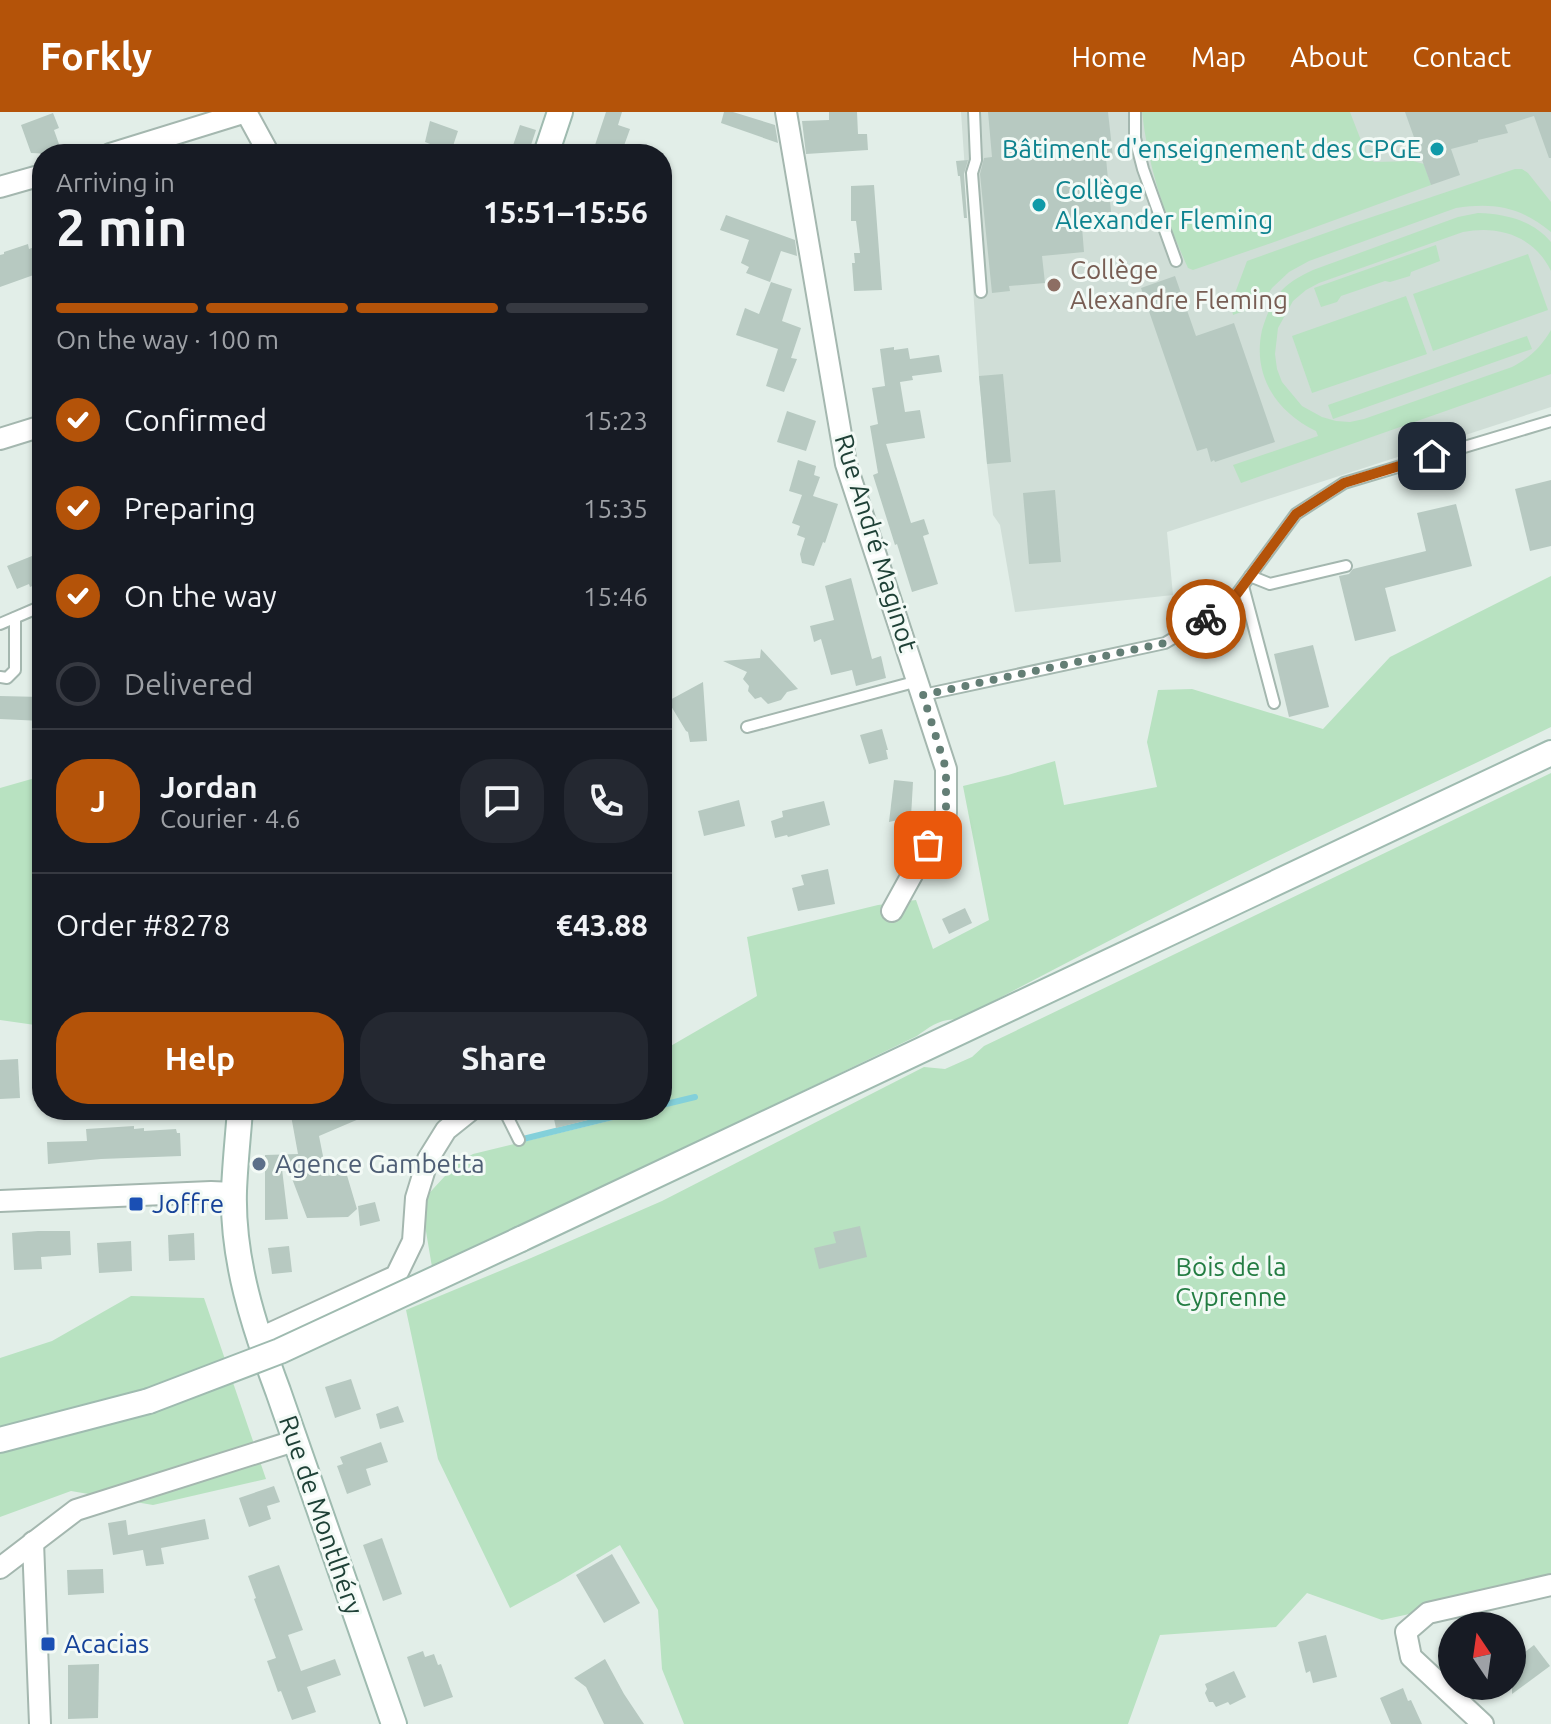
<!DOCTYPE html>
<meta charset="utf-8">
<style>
:root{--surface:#171b24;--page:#242831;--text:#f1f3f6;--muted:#9ea1a6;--line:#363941;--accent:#b45309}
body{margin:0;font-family:Ubuntu,sans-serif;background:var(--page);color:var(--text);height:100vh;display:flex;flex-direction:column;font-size:30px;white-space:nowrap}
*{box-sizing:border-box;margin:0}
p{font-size:26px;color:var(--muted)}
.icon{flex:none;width:44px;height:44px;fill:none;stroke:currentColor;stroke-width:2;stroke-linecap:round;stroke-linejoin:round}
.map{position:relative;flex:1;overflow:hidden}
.panel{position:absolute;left:32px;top:32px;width:640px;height:976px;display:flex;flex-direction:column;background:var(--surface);border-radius:32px;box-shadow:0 2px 6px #0004}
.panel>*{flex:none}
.needle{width:52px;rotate:347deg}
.fabs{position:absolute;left:1438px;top:1500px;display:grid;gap:16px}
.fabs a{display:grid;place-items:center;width:88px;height:88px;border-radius:50%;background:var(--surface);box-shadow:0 2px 6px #0004;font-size:40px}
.pin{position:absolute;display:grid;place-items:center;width:68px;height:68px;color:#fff;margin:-34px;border-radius:16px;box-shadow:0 4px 12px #0006}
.courier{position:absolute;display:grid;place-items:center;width:80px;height:80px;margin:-40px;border:6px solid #b45309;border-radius:50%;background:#fff;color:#222;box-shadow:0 2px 10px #0007}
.overview em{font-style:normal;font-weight:600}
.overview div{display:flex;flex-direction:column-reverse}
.overview{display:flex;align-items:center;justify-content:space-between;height:136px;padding:0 24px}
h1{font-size:52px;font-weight:600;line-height:60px}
.bar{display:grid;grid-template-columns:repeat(4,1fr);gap:12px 8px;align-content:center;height:96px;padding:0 24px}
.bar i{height:10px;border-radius:6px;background:var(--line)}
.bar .on{background:var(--accent)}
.bar p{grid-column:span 4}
.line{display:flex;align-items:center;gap:20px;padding:0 24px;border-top:2px solid var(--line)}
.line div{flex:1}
.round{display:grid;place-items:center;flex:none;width:84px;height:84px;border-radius:32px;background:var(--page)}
ol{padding:0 24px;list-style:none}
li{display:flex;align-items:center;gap:24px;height:88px}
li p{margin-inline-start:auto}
li .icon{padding:8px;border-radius:50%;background:var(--accent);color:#fff;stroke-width:4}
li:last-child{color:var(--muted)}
li i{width:44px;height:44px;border:4px solid var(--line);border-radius:50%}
.button{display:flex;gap:16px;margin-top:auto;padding:16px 24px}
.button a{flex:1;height:92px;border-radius:32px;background:var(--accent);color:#fff;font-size:32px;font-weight:600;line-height:92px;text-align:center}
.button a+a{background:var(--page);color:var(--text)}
header{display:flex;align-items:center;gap:48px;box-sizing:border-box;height:112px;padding:0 40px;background:var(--accent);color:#fff}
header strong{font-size:38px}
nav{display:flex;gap:44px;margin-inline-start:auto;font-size:28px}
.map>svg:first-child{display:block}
</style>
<header>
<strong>Forkly</strong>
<nav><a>Home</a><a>Map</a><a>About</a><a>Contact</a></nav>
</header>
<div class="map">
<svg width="1551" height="1612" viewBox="0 0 1551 1612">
<rect width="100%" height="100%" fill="#e2eee8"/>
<!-- built -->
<path fill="#d0ded7" d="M961,0H1551V295L1167,420L1173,483L1015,500L1000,413L993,403L987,352L979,264Z"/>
<!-- green -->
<g fill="#b8e2c1">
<path d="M1142,0H1350L1367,44L1374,50L1413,49L1424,52L1431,73L1277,129L1193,158L1188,156C1165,106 1148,54 1142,0Z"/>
<path d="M1515,57H1522L1528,61L1551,90V120C1521,95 1494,90 1456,96L1309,149L1289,160L1272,176L1261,193L1233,203L1231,192L1247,149L1351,112Z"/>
<path d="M1478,101C1506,102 1532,108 1551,130V159C1534,124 1499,113 1463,120L1319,171L1306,178L1293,189L1278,216L1275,242L1277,257L1282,270L1302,294L1322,305L1336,309L1350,310L1364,307L1512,255C1530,246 1541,235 1551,218V262L1241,371L1233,353L1318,324L1316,319C1276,300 1252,263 1262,218C1266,204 1272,189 1282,178C1291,169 1302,163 1313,158L1458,105Z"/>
<path d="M1436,133L1440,149L1411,160L1410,164L1390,170L1385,169L1341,184L1337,190L1321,195L1314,176Z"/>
<path d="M1528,142L1548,198L1433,239L1413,182Z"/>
<path d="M1406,184L1427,242L1312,281L1292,224Z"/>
<path d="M1527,224L1532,237L1333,307L1328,293Z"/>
<path d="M1551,464V615C1467,656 1383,694 1299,734C1184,789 1071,848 958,908C943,905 929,915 917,924L581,1086L432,1155L421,1090L457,1051L473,1042L654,998H662V939L757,884L747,825L878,793L916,788L933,837L989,808L963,674L1008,663L1055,649L1064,693L1157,675L1147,630L1158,578L1192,577L1323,617L1390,545Z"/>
<path d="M1551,661V1471L1382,1508L1307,1481L1276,1515L1160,1523L1128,1612H684L662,1557L658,1498L620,1433L560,1469L510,1496L438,1347L406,1198L531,1146L662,1089L924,955L945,957L972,945L984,934Z"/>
<path d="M42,664V914L0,908V676Z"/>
<path d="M131,1184L204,1186L266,1367L153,1393L71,1379L0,1405V1246L52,1229Z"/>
</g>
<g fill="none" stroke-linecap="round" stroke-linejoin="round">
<!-- stream -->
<g stroke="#83d0da" stroke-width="6">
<path d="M662,993L695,985"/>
<path d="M519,1028L641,998"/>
</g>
</g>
<!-- building -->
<g fill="#b7c9c1">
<path d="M606,0H622L618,13L630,17L621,42H592Z"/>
<path d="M724,0H733L775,13L778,31L721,11Z"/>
<path d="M829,0H857L858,22H867L868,38L806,42L802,9L829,8Z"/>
<path d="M988,0H1108L1113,45L1106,46L1111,100L1081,103L1084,140L1042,144L1045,171L1009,174L1010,179L992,181L980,62L984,46L992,45Z"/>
<path d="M1405,0H1551V46H1549L1534,4L1505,13L1508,21L1478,28V30L1451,37L1460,63L1431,73Z"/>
<path d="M53,1L59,16L54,18L59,32L51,35L54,42L31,41L21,13Z"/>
<path d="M430,9L458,19L451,40L425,30Z"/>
<path d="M520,13L536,18L528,42H510Z"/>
<path d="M968,48L964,62L967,106H964L960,64H958L956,49Z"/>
<path d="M874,73L882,178L854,179L852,151H855L854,141H860L856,109H851V74Z"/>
<path d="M726,103L795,128L797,144L781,139L770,170L746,161L749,155L741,151L749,128L720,118Z"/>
<path d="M28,132L29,137L42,132V160L0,175V143L4,142V140Z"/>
<path d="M1175,164L1196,224L1234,211L1275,330L1215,350L1214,348L1211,350L1207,336L1197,339L1141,176Z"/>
<path d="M771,170L792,177L782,209L801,216L791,246L797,247L784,280L766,274L778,237L736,223L745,196L759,202Z"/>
<path d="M894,235V238L908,236L910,247L939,243L942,260L912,264L913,268L900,270L905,300L920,298L925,326L886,332L911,411L924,407L929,422L923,424L938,472L912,480L897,432L895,433L873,363L878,361L870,314L878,312L872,276L885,274L880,237Z"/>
<path d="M1003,262L1011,350L987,352L979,264Z"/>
<path d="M787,299L816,309L806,339L777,330Z"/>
<path d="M798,348L816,354L814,363L820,365L813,384L838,392L825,431L823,430L814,454L802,451L800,442L805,426L797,423L800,414L792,411L802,383L789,379Z"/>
<path d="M1551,368V434L1530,439L1515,377Z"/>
<path d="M1055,378L1061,450L1029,452L1023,381Z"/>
<path d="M1456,392L1472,454L1385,476L1396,519L1355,529L1339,464L1349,462L1353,457L1426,439L1417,401Z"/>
<path d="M42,440V470L30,475L29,472L17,477L7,454Z"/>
<path d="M851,466L872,547L881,544L886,566L856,574L852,558L831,563L821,527L814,530L810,514L834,508L825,474Z"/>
<path d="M1313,533L1329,595L1289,605L1274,542Z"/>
<path d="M761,537L798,577L787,580L781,588L768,592L761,585L755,587L748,579L749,574L743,567L747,560L723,549L760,546Z"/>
<path d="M703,570L707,629L690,630L688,620L686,619L668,589Z"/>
<path d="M0,584L42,585V609L0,607Z"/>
<path d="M882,617L888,638H886L888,647L869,652L860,623Z"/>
<path d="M894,668L913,670L911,705L889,710Z"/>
<path d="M739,688L745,714L704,724L698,699Z"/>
<path d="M824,689L830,713L788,725L787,723L775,726L771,709L783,705L782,699Z"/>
<path d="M828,757L835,792L798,799L792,776L804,773L801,763Z"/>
<path d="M965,796L972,811L949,822L942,807Z"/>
<path d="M18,947L20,986L0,987V948Z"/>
<path d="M290,998H380L319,1024L327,1064L346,1060L357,1097L348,1105L307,1106L288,1056L282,1057L288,1107L265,1108V1043L298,1042Z"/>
<path d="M552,998H603L604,1004L556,1016Z"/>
<path d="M134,1014V1017L144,1016V1019L176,1017L177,1021H180L181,1044L101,1047L48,1052L47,1030L87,1029L86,1017Z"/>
<path d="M375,1090L380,1109L360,1114L358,1094Z"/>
<path d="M860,1114L867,1145L819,1157L814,1136L836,1131L833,1120Z"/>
<path d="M38,1119H70L71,1143L41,1145L42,1157L14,1158L12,1121Z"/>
<path d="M194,1121L195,1148L169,1149L168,1123Z"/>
<path d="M131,1129L132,1159L99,1161L97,1131Z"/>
<path d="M289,1134L292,1160L272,1162L268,1136Z"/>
<path d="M351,1267L361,1297L335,1306L325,1275Z"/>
<path d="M398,1294L404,1310L380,1317L376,1302Z"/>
<path d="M381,1330L388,1350L366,1357L371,1373L347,1382L337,1354L343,1352L340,1345Z"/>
<path d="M274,1374L280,1390L267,1394L271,1407L249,1415L239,1386Z"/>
<path d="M205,1407L209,1427L161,1436L164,1452L146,1454L143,1438L113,1443L108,1411L126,1408L128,1423Z"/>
<path d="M382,1426L402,1482L383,1489L363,1433Z"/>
<path d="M612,1442L640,1491L604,1511L576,1463Z"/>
<path d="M279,1453L303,1518L288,1523L301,1559L335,1547L341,1563L307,1575L316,1600L292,1608L281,1579L278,1580L267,1549L276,1546L254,1487L256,1486L248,1464Z"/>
<path d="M103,1457L104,1481L68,1483L67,1458Z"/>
<path d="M1326,1523L1337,1565L1313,1571L1310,1559L1306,1561L1298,1530Z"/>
<path d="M1534,1533L1550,1554L1512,1582V1550Z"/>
<path d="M423,1539L425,1545L434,1542L438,1553L441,1552L453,1585L424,1595L407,1545Z"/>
<path d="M605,1547L624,1582L644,1612H604L586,1575L574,1566Z"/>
<path d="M99,1552L98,1606L68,1607V1553Z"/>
<path d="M1234,1559L1246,1585L1230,1593L1228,1590L1216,1595L1213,1590H1209L1205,1581L1207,1577L1205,1572Z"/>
<path d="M1403,1576L1408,1589L1411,1588L1422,1612H1391L1380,1586Z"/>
</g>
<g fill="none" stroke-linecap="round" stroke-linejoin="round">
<defs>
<g id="service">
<path d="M974,0L976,48L972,61L981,180"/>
<path d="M1135,0V26L1143,57L1176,149"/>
<path d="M1250,464L1270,472L1346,454"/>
<path d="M1243,474L1274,591"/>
<path d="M0,512L42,494"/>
<path d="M0,565L7,566L15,558V506"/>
<path d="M923,583L1165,531L1228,494L1296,402L1344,371L1551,309"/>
<path d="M747,615L918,569"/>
<path d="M504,998L519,1028"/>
</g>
<g id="minor">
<path d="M246,0L269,42"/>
<path d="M786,0L846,352L946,657V701L892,799"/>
<path d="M110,42L246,0"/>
<path d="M0,75L42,63"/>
<path d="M0,327L42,314"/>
<path d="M0,1089L211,1080L234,1081"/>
<path d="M258,1227L396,1164L413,1129L416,1086L428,1047L446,1018L471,998"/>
<path d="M33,1430L40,1612"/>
<path d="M0,1456L76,1398L294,1329"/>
<path d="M1483,1612L1411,1545L1406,1520L1428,1501L1551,1473"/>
</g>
<g id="secondary">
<path d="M546,42L560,0"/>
<path d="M240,998C238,1025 235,1052 234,1079C232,1148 254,1215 278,1279L394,1612"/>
<path d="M521,1127L1551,641"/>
<path d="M0,1328L149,1289"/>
</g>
</defs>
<!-- service casing -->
<use href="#service" stroke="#a4b7af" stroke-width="14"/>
<!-- minor casing -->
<use href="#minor" stroke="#a4b7af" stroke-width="24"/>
<!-- secondary casing -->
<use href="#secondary" stroke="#9fbbb0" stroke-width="28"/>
<!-- service -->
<use href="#service" stroke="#fff" stroke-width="10"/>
<!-- minor -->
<use href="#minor" stroke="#fff" stroke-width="20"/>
<!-- secondary -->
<use href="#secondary" stroke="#fff" stroke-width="24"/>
<defs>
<path id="secondary-bridge" d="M149,1289L280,1239L521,1127"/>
</defs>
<!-- secondary-bridge casing -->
<use href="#secondary-bridge" stroke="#9fbbb0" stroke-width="28" stroke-linecap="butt"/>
<!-- secondary-bridge -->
<use href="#secondary-bridge" stroke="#fff" stroke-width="24"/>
</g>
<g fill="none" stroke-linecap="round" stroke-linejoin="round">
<!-- done -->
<path stroke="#637e75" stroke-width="8" stroke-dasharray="0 14.4" d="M928,733L946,701V657L923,583L1165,531L1206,507"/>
<!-- route -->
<path stroke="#b45309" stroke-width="10" d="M1206,507L1228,494L1296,402L1344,371L1432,344"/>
</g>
<!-- markers -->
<g fill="#0f9aa8" stroke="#f3faf6" stroke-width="3">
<circle cx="1437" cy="37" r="8"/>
<circle cx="1039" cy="93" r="8"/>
</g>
<circle fill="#8d6e63" stroke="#f3faf6" stroke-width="3" cx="1054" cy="173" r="8"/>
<circle fill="#5c6f8a" stroke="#f3faf6" stroke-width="3" cx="259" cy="1052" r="8"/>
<g fill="#1a4fb4" stroke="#f3faf6" stroke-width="3">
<rect x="128" y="1084" width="16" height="16" rx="4"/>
<rect x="40" y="1524" width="16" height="16" rx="4"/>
</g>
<g text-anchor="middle" stroke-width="6" stroke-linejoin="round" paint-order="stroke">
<!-- culture labels -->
<g font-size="26" fill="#0d838f" stroke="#f3faf6" text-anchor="end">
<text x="1421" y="46">Bâtiment d'enseignement des CPGE</text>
<text x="1055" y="87" text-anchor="start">Collège<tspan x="1055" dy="30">Alexander Fleming</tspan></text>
</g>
<!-- education labels -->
<g font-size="26" fill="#785e54" stroke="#f3faf6" text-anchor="start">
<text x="1070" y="167">Collège<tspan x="1070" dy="30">Alexandre Fleming</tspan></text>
</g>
<!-- street labels -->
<g font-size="26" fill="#1f4137" stroke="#f3faf6">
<text transform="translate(876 431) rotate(73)" y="9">Rue André Maginot</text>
<text transform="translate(321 1403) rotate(71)" y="9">Rue de Montlhéry</text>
</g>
<!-- service labels -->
<g font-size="26" fill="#4e5e75" stroke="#f3faf6" text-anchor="start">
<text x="275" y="1061">Agence Gambetta</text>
</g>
<!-- transit labels -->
<g font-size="26" fill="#164399" stroke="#f3faf6" text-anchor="start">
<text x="152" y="1101">Joffre</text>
<text x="64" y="1541">Acacias</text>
</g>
<!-- park labels -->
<g font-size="26" fill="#247d43" stroke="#f3faf6">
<text x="1231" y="1164">Bois de la<tspan x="1231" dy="30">Cyprenne</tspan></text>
</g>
</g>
</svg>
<div class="fabs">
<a><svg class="needle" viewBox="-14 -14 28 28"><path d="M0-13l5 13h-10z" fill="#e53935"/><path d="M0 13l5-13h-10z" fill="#9ea1a6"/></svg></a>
</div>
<div class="pin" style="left:928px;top:733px;background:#ea580c"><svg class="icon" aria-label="bag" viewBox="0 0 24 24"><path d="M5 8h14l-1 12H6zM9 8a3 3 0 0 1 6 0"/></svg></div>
<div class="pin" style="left:1432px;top:344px;background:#1f2937"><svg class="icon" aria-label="home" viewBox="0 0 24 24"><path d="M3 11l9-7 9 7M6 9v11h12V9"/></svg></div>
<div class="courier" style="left:1206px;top:507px"><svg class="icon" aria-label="bike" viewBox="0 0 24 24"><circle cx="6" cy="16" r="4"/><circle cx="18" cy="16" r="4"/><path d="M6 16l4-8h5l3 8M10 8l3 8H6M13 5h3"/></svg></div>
<section class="panel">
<div class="overview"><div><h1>2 min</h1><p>Arriving in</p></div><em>15:51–15:56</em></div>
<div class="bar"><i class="on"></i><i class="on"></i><i class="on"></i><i></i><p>On the way · 100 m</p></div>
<ol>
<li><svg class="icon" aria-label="check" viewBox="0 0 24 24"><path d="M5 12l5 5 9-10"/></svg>Confirmed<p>15:23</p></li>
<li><svg class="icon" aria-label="check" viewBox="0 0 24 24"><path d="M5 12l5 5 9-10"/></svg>Preparing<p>15:35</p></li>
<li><svg class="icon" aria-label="check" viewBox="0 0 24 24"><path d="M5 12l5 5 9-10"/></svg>On the way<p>15:46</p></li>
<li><i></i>Delivered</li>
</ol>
<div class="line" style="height:144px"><b class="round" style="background:var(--accent);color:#fff">J</b><div><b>Jordan</b><p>Courier · 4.6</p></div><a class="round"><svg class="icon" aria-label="chat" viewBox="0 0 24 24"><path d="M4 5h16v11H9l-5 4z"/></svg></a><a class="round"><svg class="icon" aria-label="phone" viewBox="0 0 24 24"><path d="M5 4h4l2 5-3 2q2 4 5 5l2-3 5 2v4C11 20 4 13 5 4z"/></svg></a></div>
<div class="line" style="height:104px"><div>Order #8278</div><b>€43.88</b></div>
<div class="button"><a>Help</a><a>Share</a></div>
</section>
</div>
